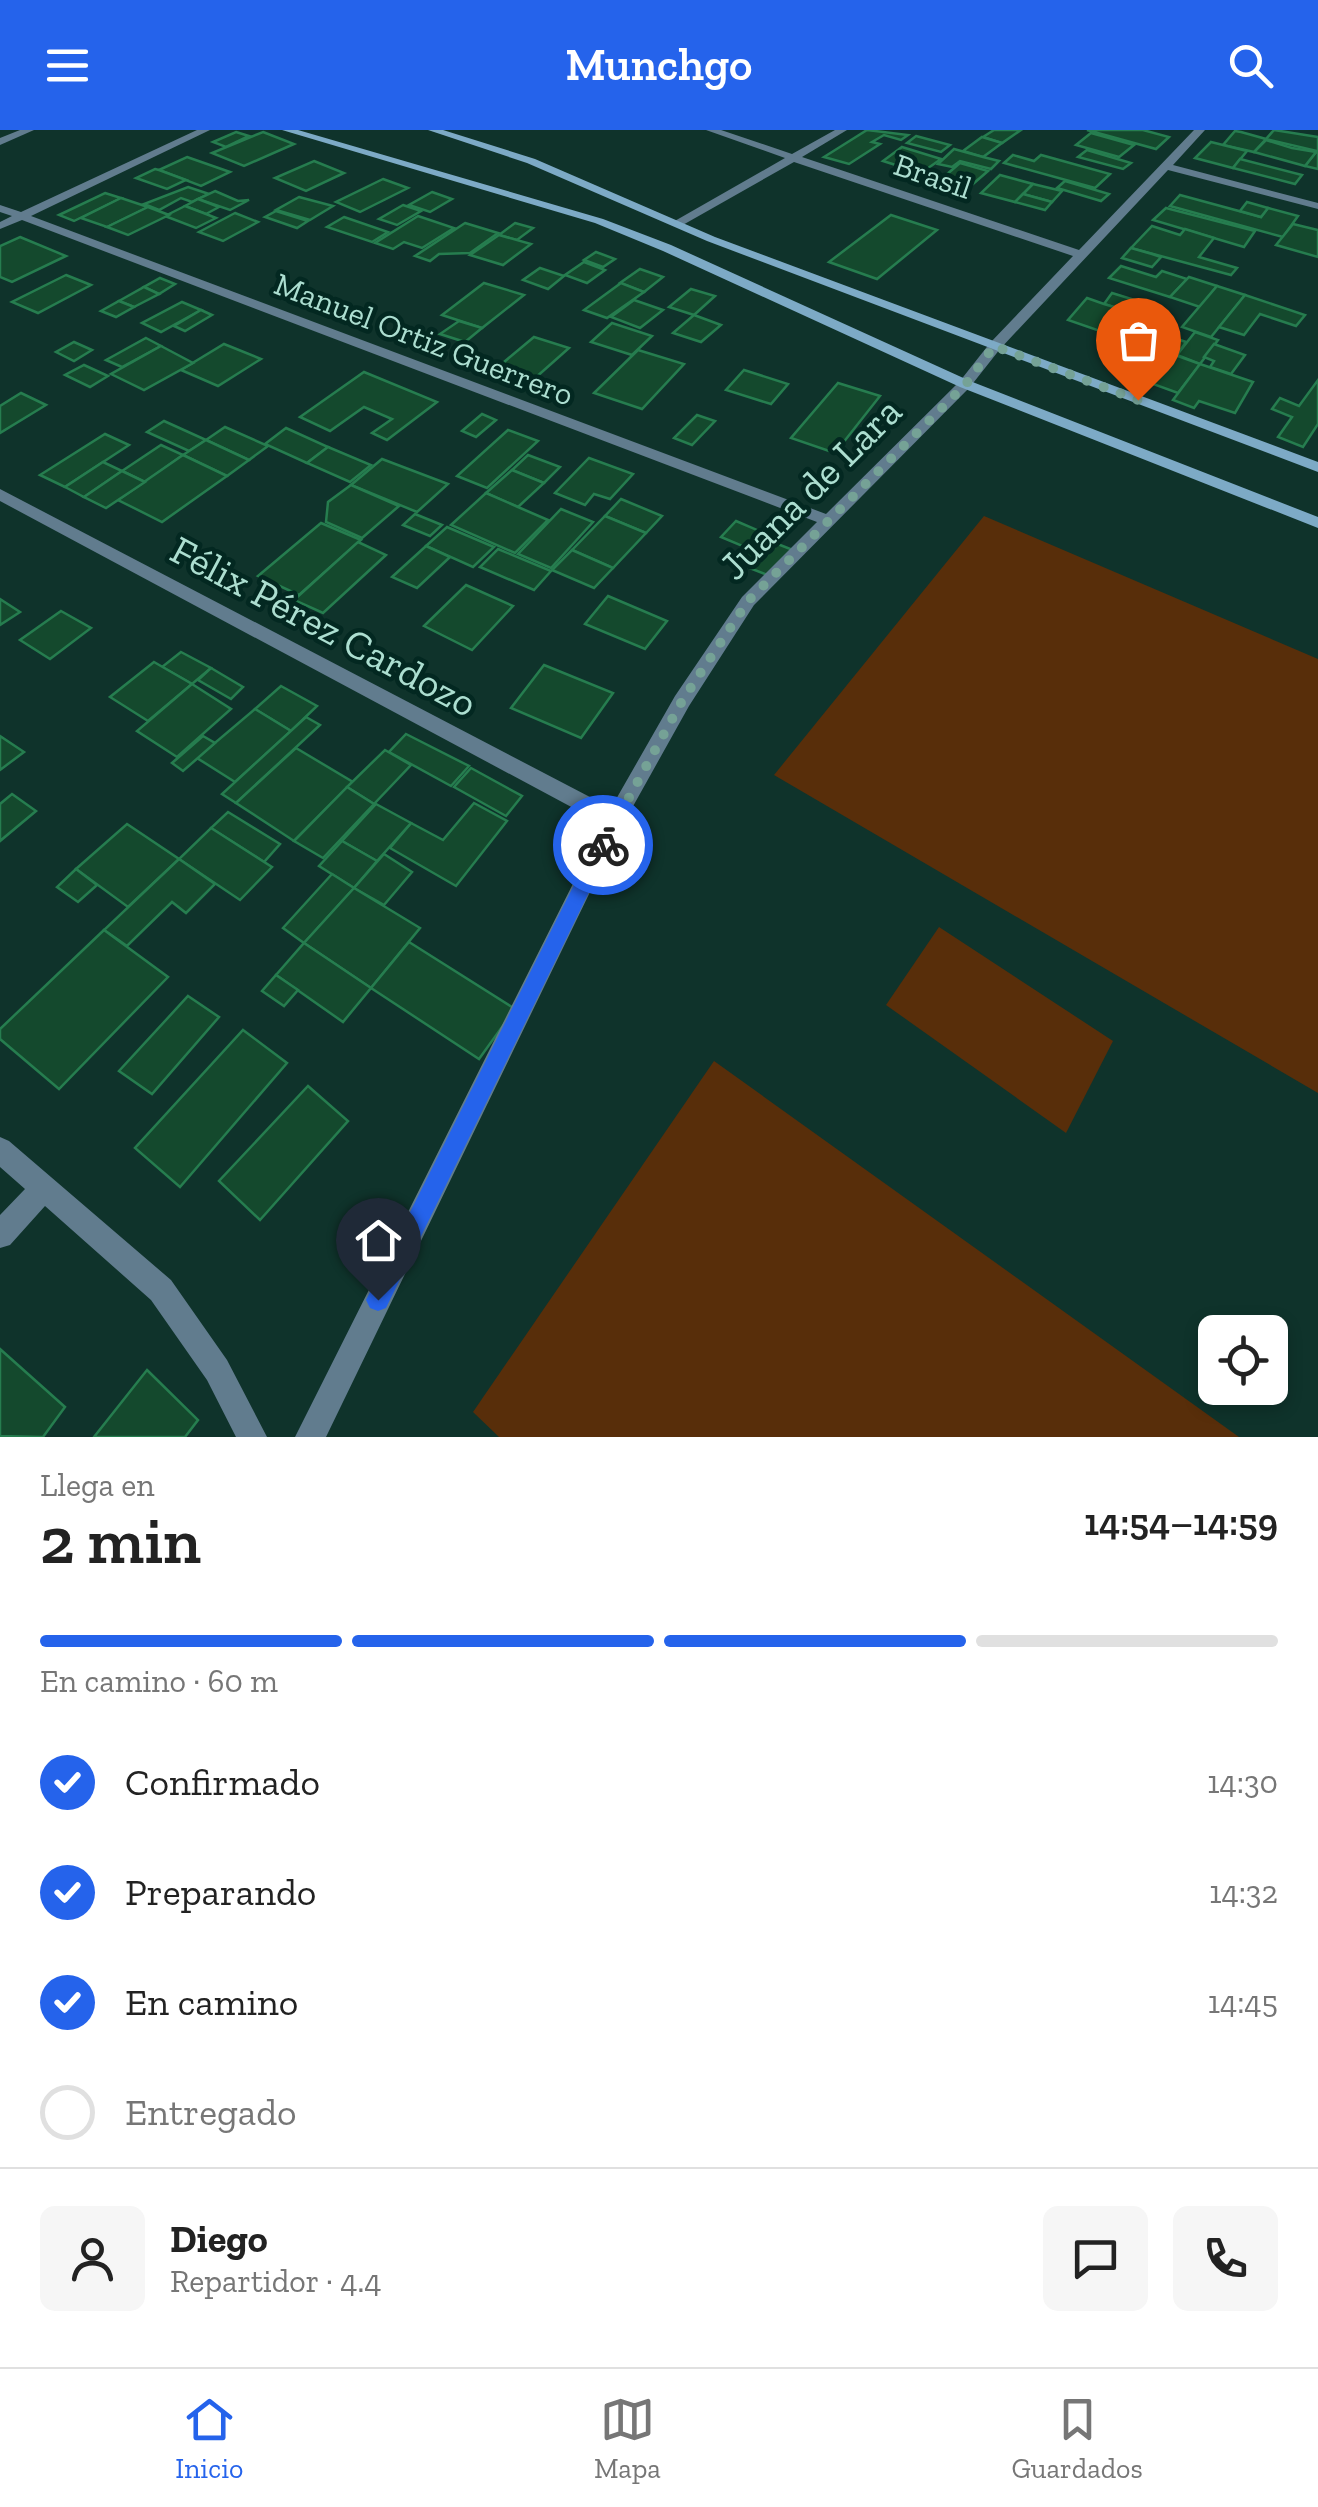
<!DOCTYPE html>
<html lang="es">
<meta charset="utf-8">
<style>
:root{--surface:#fff;--page:#f6f6f6;--text:#222;--muted:#767676;--line:#e0e0e0;--accent:#2563eb}
body{margin:0;font-family:"Zilla Slab",serif;background:var(--page);color:var(--text);height:100vh;display:flex;flex-direction:column;font-size:38px;white-space:nowrap}
*{box-sizing:border-box;margin:0}
p{font-size:32px;color:var(--muted)}
.icon{flex:none;width:55px;height:55px;fill:none;stroke:currentColor;stroke-width:2;stroke-linecap:round;stroke-linejoin:round}
.map{position:relative;height:1307px;overflow:hidden}
.panel{display:flex;flex-direction:column;background:var(--surface);flex:1}
.panel>*{flex:none}
.tools{position:absolute;left:1198px;top:1185px;display:grid;gap:20px}
.tools a{display:grid;place-items:center;width:90px;height:90px;border-radius:15px;background:var(--surface);box-shadow:0 5px 15px #0003;font-size:50px}
.pin{position:absolute;display:grid;place-items:center;width:85px;height:85px;color:#fff;margin:-102px -42px;border-radius:50% 50% 50% 0;rotate:-45deg;box-shadow:0 0 10px #0007}
.pin .icon{rotate:45deg}
.courier{position:absolute;display:grid;place-items:center;width:100px;height:100px;margin:-50px;border:8px solid #2563eb;border-radius:50%;background:#fff;color:#222;box-shadow:0 2px 12px #0007}
.headline em{font-style:normal;font-weight:600}
.headline div{display:flex;flex-direction:column-reverse}
.headline{display:flex;align-items:center;justify-content:space-between;height:170px;padding:0 40px}
h1{font-size:65px;font-weight:600;line-height:75px}
.bar{display:grid;grid-template-columns:repeat(4,1fr);gap:15px 10px;align-content:center;height:120px;padding:0 40px}
.bar i{height:12px;border-radius:8px;background:var(--line)}
.bar .active{background:var(--accent)}
.bar p{grid-column:span 4}
.line{display:flex;align-items:center;gap:25px;padding:0 40px;border-top:2px solid var(--line)}
.line div{flex:1}
.round{display:grid;place-items:center;flex:none;width:105px;height:105px;border-radius:15px;background:var(--page)}
ol{padding:0 40px;list-style:none}
li{display:flex;align-items:center;gap:30px;height:110px}
li p{margin-inline-start:auto}
li .icon{padding:10px;border-radius:50%;background:var(--accent);color:#fff;stroke-width:4}
li:last-child{color:var(--muted)}
li i{width:55px;height:55px;border:5px solid var(--line);border-radius:50%}
header{display:flex;justify-content:space-between;align-items:center;height:130px;padding:0 40px;background:var(--accent);color:#fff;font-size:45px;font-weight:600}
.menu{display:flex;justify-content:space-around;align-items:center;height:140px;border-top:2px solid var(--line);background:var(--surface);font-size:28px;color:var(--muted)}
.menu a{display:grid;justify-items:center;gap:5px}
.menu .active{color:var(--accent)}
.map>svg:first-child{display:block}
</style>
<header><svg class="icon" aria-label="menu" viewBox="0 0 24 24"><path d="M4 6h16M4 12h16M4 18h16"/></svg>Munchgo<svg class="icon" aria-label="search" viewBox="0 0 24 24"><circle cx="10" cy="10" r="6"/><path d="M15 15l6 6"/></svg></header>
<div class="map">
<svg width="1318" height="1307" viewBox="0 0 1318 1307">
<rect width="100%" height="100%" fill="#0f332b"/>
<!-- green -->
<g fill="#582e0a">
<path d="M984,386L1318,529V963L774,645Z"/>
<path d="M939,797L1113,911L1066,1003L886,875Z"/>
<path d="M714,931L1239,1307H499L473,1282Z"/>
</g>
<!-- building -->
<g fill="#14492d" stroke="#267d4f" stroke-width="2.5">
<path d="M867,0L908,5L901,10L884,5L872,12L880,14L849,34L824,27Z"/>
<path d="M994,0H1021L1002,13L983,7Z"/>
<path d="M1087,0H1143L1169,7L1156,19Z"/>
<path d="M1274,0L1318,7V39L1305,36L1317,21L1266,9Z"/>
<path d="M1235,1L1241,2L1266,9L1254,22L1223,15Z"/>
<path d="M236,2L249,6L226,17L213,12Z"/>
<path d="M263,2L294,14L244,36L212,23Z"/>
<path d="M1091,3L1134,15L1119,27L1076,15Z"/>
<path d="M916,6L950,15L941,22L907,13Z"/>
<path d="M982,7L1002,13L983,27L963,21Z"/>
<path d="M1266,10L1292,18L1316,22L1305,36L1254,22Z"/>
<path d="M1211,12L1247,21L1233,38L1195,28Z"/>
<path d="M902,17L941,29L921,43L883,31Z"/>
<path d="M954,19L983,27L999,31L991,39L960,31L952,37L938,34Z"/>
<path d="M1087,20L1131,33L1123,39L1078,27Z"/>
<path d="M1013,25L1034,31L1041,25L1110,44L1095,58L1004,33Z"/>
<path d="M187,27L230,42L201,56L159,40Z"/>
<path d="M1240,29L1302,45L1295,54L1233,38Z"/>
<path d="M314,31L344,43L306,61L275,48Z"/>
<path d="M960,33L988,41L959,66L931,58Z"/>
<path d="M155,39L159,40L186,50L167,59L136,48Z"/>
<path d="M1000,45L1033,54L1015,72L981,63Z"/>
<path d="M383,49L408,58L360,82L336,72Z"/>
<path d="M1065,51L1109,64L1101,71L1057,58Z"/>
<path d="M1033,54L1062,61L1052,72L1023,64Z"/>
<path d="M188,57L209,64L192,72L181,68L159,80L144,74Z"/>
<path d="M215,61L238,71L249,70L230,80L198,69Z"/>
<path d="M432,62L452,69L430,82L409,75Z"/>
<path d="M105,63L121,68L74,91L59,85Z"/>
<path d="M1023,64L1052,72L1045,80L1015,72Z"/>
<path d="M1180,65L1261,87L1268,78L1298,86L1283,107L1170,76Z"/>
<path d="M299,67L333,76L310,90L276,80Z"/>
<path d="M121,68L148,77L107,97L81,88Z"/>
<path d="M198,69L219,77L206,84L185,76Z"/>
<path d="M1247,72L1268,78L1261,87L1240,81Z"/>
<path d="M403,75L421,81L397,95L379,89Z"/>
<path d="M185,76L206,84L216,88L196,98L165,86Z"/>
<path d="M148,77L169,85L128,105L107,97Z"/>
<path d="M1166,78L1255,101L1244,117L1153,90Z"/>
<path d="M276,81L308,91L297,98L265,87Z"/>
<path d="M235,83L258,92L223,111L199,102Z"/>
<path d="M891,85L937,100L877,149L829,132Z"/>
<path d="M418,86L454,98L422,118L404,112L393,119L375,113Z"/>
<path d="M344,87L388,102L372,112L327,97Z"/>
<path d="M465,93L498,103L470,123L439,124L430,131L415,126Z"/>
<path d="M515,93L533,98L517,110L499,105Z"/>
<path d="M1293,94L1318,100V127L1276,115Z"/>
<path d="M1152,96L1180,105L1185,99L1214,108L1199,127L1237,138L1231,145L1131,118Z"/>
<path d="M499,105L531,114L503,135L470,125Z"/>
<path d="M20,107L66,126L12,152L0,147V116Z"/>
<path d="M1131,118L1152,124L1161,127L1152,137L1122,128Z"/>
<path d="M596,122L615,129L603,137L584,130Z"/>
<path d="M584,132L605,140L587,153L565,145Z"/>
<path d="M1121,136L1156,147L1162,141L1187,149L1170,167L1109,148Z"/>
<path d="M540,138L564,146L548,159L523,150Z"/>
<path d="M640,139L663,147L644,162L620,153Z"/>
<path d="M66,145L91,155L38,183L12,172Z"/>
<path d="M1189,147L1217,156L1200,177L1170,167Z"/>
<path d="M160,148L175,154L159,164L144,157Z"/>
<path d="M484,153L524,165L482,198L442,185Z"/>
<path d="M621,153L644,162L607,188L584,180Z"/>
<path d="M1217,156L1245,165L1211,207L1182,197Z"/>
<path d="M144,157L159,164L134,177L119,171Z"/>
<path d="M691,159L715,166L694,185L669,177Z"/>
<path d="M1112,163L1157,177L1150,188L1104,174Z"/>
<path d="M1245,165L1305,185L1296,196L1260,184L1244,205L1219,197Z"/>
<path d="M1087,168L1104,174L1150,188L1129,211L1068,190Z"/>
<path d="M634,170L663,180L640,198L611,187Z"/>
<path d="M119,171L134,177L116,187L101,181Z"/>
<path d="M182,172L201,180L161,202L142,193Z"/>
<path d="M201,180L212,185L185,201L174,196Z"/>
<path d="M694,185L721,195L701,212L673,203Z"/>
<path d="M459,191L482,198L465,212L440,204Z"/>
<path d="M612,193L652,206L632,225L591,212Z"/>
<path d="M1156,202L1186,212L1177,225L1164,221Z"/>
<path d="M1195,202L1218,210L1200,234L1177,225Z"/>
<path d="M534,207L569,218L534,249L498,237Z"/>
<path d="M146,208L161,216L122,237L106,230Z"/>
<path d="M74,212L92,220L74,231L56,222Z"/>
<path d="M224,214L261,229L218,256L181,240Z"/>
<path d="M1214,214L1245,225L1231,244L1210,237L1214,231L1204,227Z"/>
<path d="M161,216L193,233L144,260L111,244Z"/>
<path d="M638,220L684,234L642,279L594,263Z"/>
<path d="M1164,221L1200,234L1178,263L1142,250Z"/>
<path d="M1200,234L1253,252L1235,283L1199,271L1194,278L1173,270Z"/>
<path d="M84,235L108,246L90,257L65,245Z"/>
<path d="M744,240L788,254L771,274L726,260Z"/>
<path d="M364,242L437,272L387,310L372,303L392,289L364,277L330,301L300,287Z"/>
<path d="M1318,250V294L1303,317L1278,307L1292,287L1272,279L1280,268L1299,276Z"/>
<path d="M838,253L880,266L835,323L791,308Z"/>
<path d="M21,263L46,275L0,303V276Z"/>
<path d="M482,284L496,290L476,307L462,301Z"/>
<path d="M697,285L715,291L692,315L674,308Z"/>
<path d="M164,291L206,310L189,321L147,302Z"/>
<path d="M225,297L268,316L249,330L206,310Z"/>
<path d="M286,298L328,317L307,333L265,314Z"/>
<path d="M508,300L538,311L487,358L457,346Z"/>
<path d="M105,304L129,315L65,357L40,345Z"/>
<path d="M206,310L249,330L227,346L183,325Z"/>
<path d="M161,315L183,325L145,352L122,341Z"/>
<path d="M328,317L371,335L350,352L307,333Z"/>
<path d="M183,325L227,346L162,392L118,370Z"/>
<path d="M528,325L560,337L544,353L512,340Z"/>
<path d="M589,328L633,344L610,369L594,364L585,375L555,363Z"/>
<path d="M382,329L448,354L417,382L351,355Z"/>
<path d="M103,332L122,341L84,367L65,357Z"/>
<path d="M512,340L544,353L518,377L486,363Z"/>
<path d="M122,341L145,352L106,378L84,367Z"/>
<path d="M351,355L399,376L362,408L326,392L328,372Z"/>
<path d="M486,363L518,377L548,390L515,423L451,395Z"/>
<path d="M621,369L662,386L646,403L605,386Z"/>
<path d="M561,379L593,392L551,438L518,424Z"/>
<path d="M415,384L442,395L430,406L403,395Z"/>
<path d="M605,386L646,403L613,438L572,420Z"/>
<path d="M736,391L778,409L764,425L721,407Z"/>
<path d="M321,393L361,410L299,465L258,446Z"/>
<path d="M447,397L494,417L473,437L426,416Z"/>
<path d="M358,412L386,425L323,483L294,470Z"/>
<path d="M775,413L793,420L770,446L734,432L746,418L764,426Z"/>
<path d="M426,416L450,427L417,458L392,447Z"/>
<path d="M498,419L551,441L534,460L480,437Z"/>
<path d="M572,420L613,438L594,458L552,440Z"/>
<path d="M466,455L513,476L472,520L424,496Z"/>
<path d="M608,466L667,491L645,519L585,494Z"/>
<path d="M0,469L20,482L0,495Z"/>
<path d="M61,481L91,498L50,529L20,510Z"/>
<path d="M181,522L211,538L192,554L162,537Z"/>
<path d="M154,532L192,554L148,591L110,567Z"/>
<path d="M544,535L613,563L581,608L511,578Z"/>
<path d="M211,538L243,557L231,569L198,550Z"/>
<path d="M192,554L231,579L177,627L137,601Z"/>
<path d="M281,556L317,576L291,601L255,579Z"/>
<path d="M255,579L291,601L235,652L197,628Z"/>
<path d="M306,587L320,595L236,673L222,664Z"/>
<path d="M406,604L469,636L451,656L389,622Z"/>
<path d="M0,606L24,622L0,640Z"/>
<path d="M203,606L215,613L183,641L172,633Z"/>
<path d="M296,618L353,652L294,711L236,673Z"/>
<path d="M385,620L411,635L374,674L347,657Z"/>
<path d="M471,638L522,666L506,686L454,657Z"/>
<path d="M347,657L374,674L323,728L294,711Z"/>
<path d="M12,664L36,681L0,711V674Z"/>
<path d="M474,673L507,691L456,756L390,718L411,693L443,710Z"/>
<path d="M376,674L411,693L377,731L342,711Z"/>
<path d="M228,682L280,714L264,732L211,698Z"/>
<path d="M127,694L179,729L128,777L76,739Z"/>
<path d="M211,698L272,737L240,770L179,729Z"/>
<path d="M342,711L377,731L354,758L319,736Z"/>
<path d="M384,724L412,742L384,775L354,758Z"/>
<path d="M179,729L215,754L186,783L172,772L127,816L104,800Z"/>
<path d="M76,739L97,755L78,772L57,757Z"/>
<path d="M332,744L354,758L304,813L283,798Z"/>
<path d="M354,758L420,798L371,858L304,813Z"/>
<path d="M104,800L168,847L59,959L0,909V899Z"/>
<path d="M409,812L515,879L479,929L371,858Z"/>
<path d="M304,813L371,858L343,892L276,845Z"/>
<path d="M276,845L298,860L284,876L262,861Z"/>
<path d="M188,866L219,887L152,964L119,941Z"/>
<path d="M243,900L287,933L180,1057L135,1018Z"/>
<path d="M308,956L348,991L260,1090L219,1051Z"/>
<path d="M0,1219L65,1277L43,1307L0,1306Z"/>
<path d="M147,1240L198,1290L185,1307H94Z"/>
</g>
<g fill="none" stroke-linecap="round" stroke-linejoin="round">
<!-- minor -->
<g fill="#617c8e" fill-rule="evenodd">
<path d="M20,0H34L0,15V8Z"/>
<path d="M197,0H210L31,86L826,384L960,251L990,213L1073,126L794,32L681,96H673V92L785,28L706,0H721L792,24L835,0H847L802,27L1079,120L1194,0H1205L1173,35L1318,73V79L1168,40L1000,219L970,257L754,475L689,576L622,696L326,1307H295L603,694L0,371V359L611,678L675,566L742,467L817,392L22,90L0,99V92L12,86L0,82V75L21,82Z"/>
<path d="M0,1007L9,1011L171,1150L227,1230L267,1307H236L207,1250L151,1170L45,1076L10,1115L0,1118V1085L25,1059L0,1037Z"/>
</g>
<!-- secondary -->
<g fill="#7daac6" fill-rule="evenodd">
<path d="M282,0H298L603,89L671,115L970,251L1318,387V398L960,257L663,121L595,93Z"/>
<path d="M428,0H443L535,29L715,107L1318,332V342L707,111L527,33Z"/>
</g>
</g>
<!-- route -->
<path fill="#2563eb" d="M603,707L612,715L386,1178L378,1181L370,1178L366,1170L370,1162L597,709Z"/>
<g fill="none" stroke-linecap="round" stroke-linejoin="round">
<!-- done -->
<path stroke="#75a296" stroke-width="10" stroke-dasharray="0 18" d="M603,715L682,571L748,471L966,254L994,216L1138,270"/>
</g>
<g text-anchor="middle" stroke-width="9" stroke-linejoin="round" paint-order="stroke">
<!-- far-street labels -->
<g font-size="32" fill="#acded0" stroke="#032821">
<text transform="translate(933 46) rotate(19)" y="11">Brasil</text>
<text transform="translate(424 209) rotate(21)" y="11">Manuel Ortiz Guerrero</text>
</g>
<!-- street labels -->
<g font-size="40" fill="#acded0" stroke="#032821">
<text transform="translate(810 358) rotate(-45)" y="14">Juana de Lara</text>
<text transform="translate(324 496) rotate(28)" y="14">Félix Pérez Cardozo</text>
</g>
</g>
</svg>
<div class="tools">
<a><svg class="icon" aria-label="locate" viewBox="0 0 24 24"><circle cx="12" cy="12" r="6"/><path d="M12 2v4M12 18v4M2 12h4M18 12h4"/></svg></a>
</div>
<div class="pin" style="left:1138px;top:270px;background:#ea580c"><svg class="icon" aria-label="bag" viewBox="0 0 24 24"><path d="M5 8h14l-1 12H6zM9 8a3 3 0 0 1 6 0"/></svg></div>
<div class="pin" style="left:378px;top:1170px;background:#1f2937"><svg class="icon" aria-label="home" viewBox="0 0 24 24"><path d="M3 11l9-7 9 7M6 9v11h12V9"/></svg></div>
<div class="courier" style="left:603px;top:715px"><svg class="icon" aria-label="bike" viewBox="0 0 24 24"><circle cx="6" cy="16" r="4"/><circle cx="18" cy="16" r="4"/><path d="M6 16l4-8h5l3 8M10 8l3 8H6M13 5h3"/></svg></div>
</div>
<section class="panel">
<div class="headline"><div><h1>2 min</h1><p>Llega en</p></div><em>14:54–14:59</em></div>
<div class="bar"><i class="active"></i><i class="active"></i><i class="active"></i><i></i><p>En camino · 60 m</p></div>
<ol>
<li><svg class="icon" aria-label="check" viewBox="0 0 24 24"><path d="M5 12l5 5 9-10"/></svg>Confirmado<p>14:30</p></li>
<li><svg class="icon" aria-label="check" viewBox="0 0 24 24"><path d="M5 12l5 5 9-10"/></svg>Preparando<p>14:32</p></li>
<li><svg class="icon" aria-label="check" viewBox="0 0 24 24"><path d="M5 12l5 5 9-10"/></svg>En camino<p>14:45</p></li>
<li><i></i>Entregado</li>
</ol>
<div class="line" style="height:180px"><a class="round"><svg class="icon" aria-label="person" viewBox="0 0 24 24"><circle cx="12" cy="8" r="4"/><path d="M4 21q1-7 8-7t8 7"/></svg></a><div><b>Diego</b><p>Repartidor · 4.4</p></div><a class="round"><svg class="icon" aria-label="chat" viewBox="0 0 24 24"><path d="M4 5h16v11H9l-5 4z"/></svg></a><a class="round"><svg class="icon" aria-label="phone" viewBox="0 0 24 24"><path d="M5 4h4l2 5-3 2q2 4 5 5l2-3 5 2v4C11 20 4 13 5 4z"/></svg></a></div>
</section>
<nav class="menu">
<a class="active"><svg class="icon" aria-label="home" viewBox="0 0 24 24"><path d="M3 11l9-7 9 7M6 9v11h12V9"/></svg>Inicio</a>
<a><svg class="icon" aria-label="map" viewBox="0 0 24 24"><path d="M3 6l6-2 6 2 6-2v14l-6 2-6-2-6 2zM9 4v14M15 6v14"/></svg>Mapa</a>
<a><svg class="icon" aria-label="saved" viewBox="0 0 24 24"><path d="M7 4h10v16l-5-4-5 4z"/></svg>Guardados</a>
</nav>
